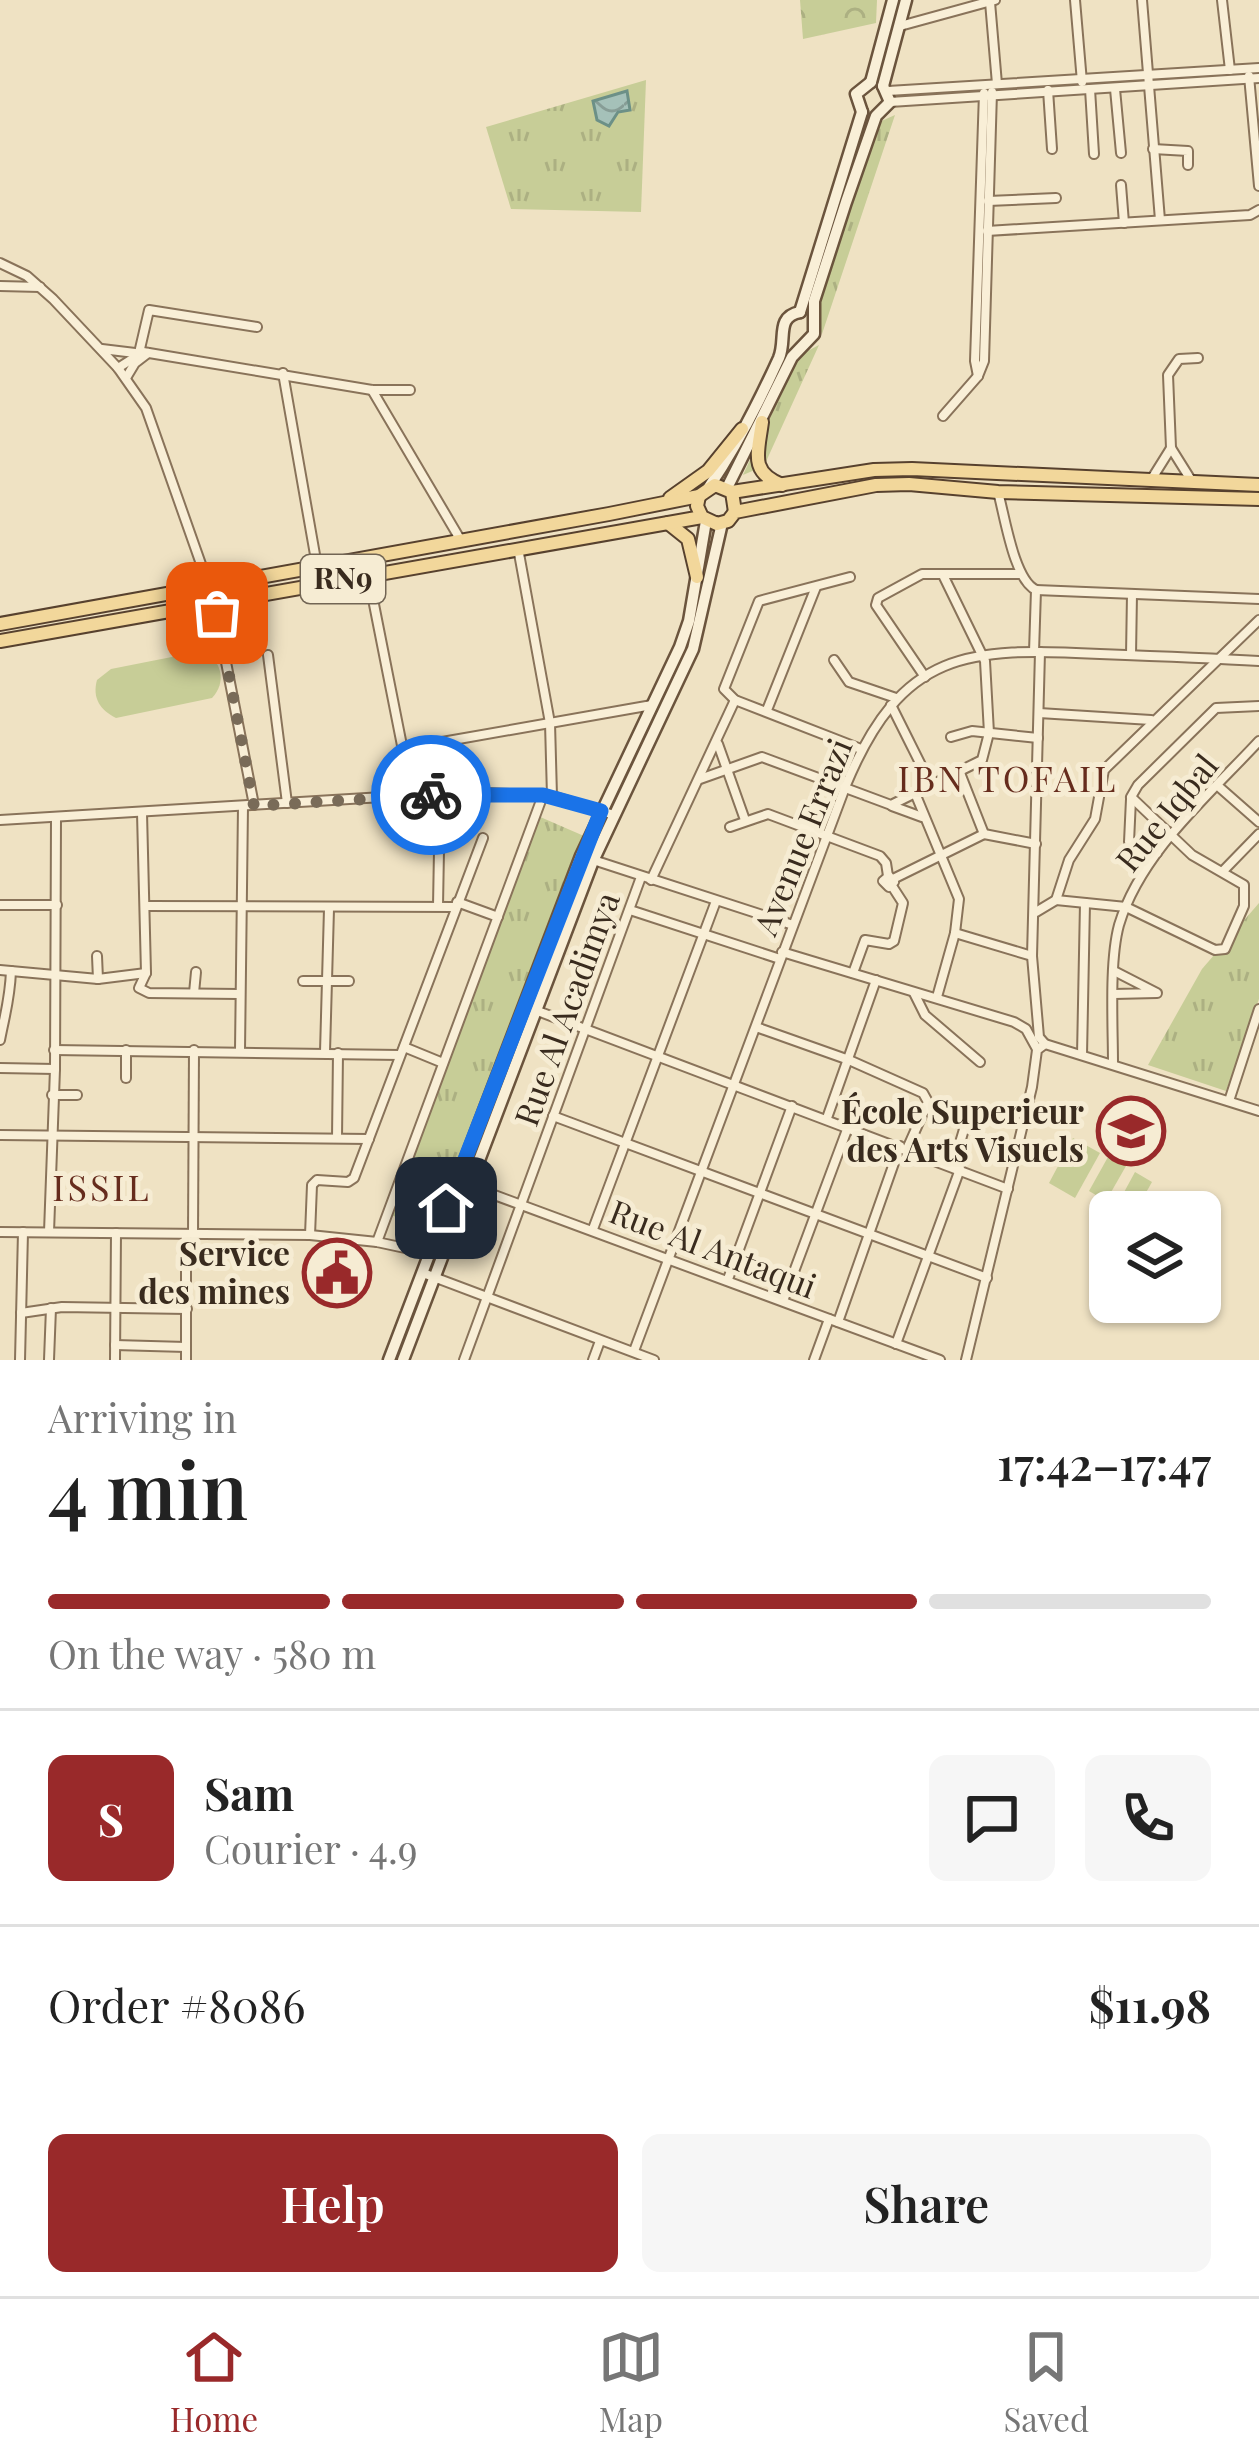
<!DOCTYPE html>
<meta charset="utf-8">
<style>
:root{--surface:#fff;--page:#f6f6f6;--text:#222;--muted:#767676;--line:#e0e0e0;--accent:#99292a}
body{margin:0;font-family:"Playfair Display",serif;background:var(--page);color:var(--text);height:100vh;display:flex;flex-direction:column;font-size:45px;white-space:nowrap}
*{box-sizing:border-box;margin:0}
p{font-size:39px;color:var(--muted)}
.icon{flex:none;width:66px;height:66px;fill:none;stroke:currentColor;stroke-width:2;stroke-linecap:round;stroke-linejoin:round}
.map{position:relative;height:1360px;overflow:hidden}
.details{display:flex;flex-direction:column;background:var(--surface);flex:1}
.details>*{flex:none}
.tools{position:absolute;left:1089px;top:1191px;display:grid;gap:24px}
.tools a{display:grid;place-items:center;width:132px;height:132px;border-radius:18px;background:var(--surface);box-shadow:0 3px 9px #0004;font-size:60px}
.pin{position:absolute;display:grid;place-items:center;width:102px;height:102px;color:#fff;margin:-51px;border-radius:24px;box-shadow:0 6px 18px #0006}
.courier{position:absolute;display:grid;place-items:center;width:120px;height:120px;margin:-60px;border:9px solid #1a73e8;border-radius:50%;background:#fff;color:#222;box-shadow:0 3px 15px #0007}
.headline em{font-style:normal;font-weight:600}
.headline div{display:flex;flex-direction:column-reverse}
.headline{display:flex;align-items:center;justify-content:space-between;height:204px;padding:0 48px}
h1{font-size:78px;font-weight:600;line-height:90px}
.bar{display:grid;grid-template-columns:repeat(4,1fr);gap:18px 12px;align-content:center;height:144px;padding:0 48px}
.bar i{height:15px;border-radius:9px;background:var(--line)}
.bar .on{background:var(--accent)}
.bar p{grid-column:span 4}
.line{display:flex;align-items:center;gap:30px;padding:0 48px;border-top:3px solid var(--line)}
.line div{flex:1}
.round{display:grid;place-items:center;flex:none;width:126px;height:126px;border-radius:18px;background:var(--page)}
.primary-button{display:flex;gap:24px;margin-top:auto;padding:24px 48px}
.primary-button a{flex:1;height:138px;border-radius:18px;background:var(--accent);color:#fff;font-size:48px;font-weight:600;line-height:138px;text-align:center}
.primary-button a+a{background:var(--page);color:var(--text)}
.menu{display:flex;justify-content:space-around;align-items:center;height:168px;border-top:3px solid var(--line);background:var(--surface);font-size:33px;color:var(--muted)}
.menu a{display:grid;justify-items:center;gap:6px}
.menu .on{color:var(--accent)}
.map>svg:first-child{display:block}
</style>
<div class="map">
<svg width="1259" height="1360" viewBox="0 0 1259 1360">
<defs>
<pattern id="grass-tufts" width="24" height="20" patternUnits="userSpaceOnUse" patternTransform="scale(3)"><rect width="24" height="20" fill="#c7cd97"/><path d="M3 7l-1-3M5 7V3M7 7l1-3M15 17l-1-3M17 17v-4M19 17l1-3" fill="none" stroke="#acb082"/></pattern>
<pattern id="forest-crowns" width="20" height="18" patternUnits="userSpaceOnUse" patternTransform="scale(3)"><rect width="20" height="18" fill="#c7cd97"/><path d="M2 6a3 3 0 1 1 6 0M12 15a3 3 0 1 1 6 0" fill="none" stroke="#acb082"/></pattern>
<pattern id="water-waves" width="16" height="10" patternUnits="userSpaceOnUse" patternTransform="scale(3)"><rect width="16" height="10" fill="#a5c1b9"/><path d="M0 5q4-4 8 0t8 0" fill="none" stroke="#879d96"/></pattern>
</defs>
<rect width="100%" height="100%" fill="#efe2c3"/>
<!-- grass -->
<g fill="url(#grass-tufts)">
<path d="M646,80L641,212L511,209L486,127Z"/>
<path d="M895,115L822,334L814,314L877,123Z"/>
<path d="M819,345L764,466L743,475L798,356Z"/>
<path d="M538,816L584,836L431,1230L391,1215Z"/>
<path d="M1259,903V999L1226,1091L1148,1065L1202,969Z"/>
</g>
<!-- forest -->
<path fill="url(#forest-crowns)" d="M800,0H877L876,23L803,39Z"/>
<!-- garden -->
<g fill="#c7cd97">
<path d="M202,651C222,660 227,682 212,698L116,718C100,710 92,698 97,680L111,669Z"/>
<path d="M1073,1138L1100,1153L1075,1198L1049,1183Z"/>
<path d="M1108,1157L1126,1166L1106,1201L1089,1191Z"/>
<path d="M1135,1172L1152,1182L1135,1212L1116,1207Z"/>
</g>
<!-- water -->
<path fill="url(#water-waves)" stroke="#6c9087" stroke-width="3" d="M627,91L630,110L618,112L609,126L597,120L593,101Z"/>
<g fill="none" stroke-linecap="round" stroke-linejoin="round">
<defs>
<g id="minor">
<path d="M1075,0L1082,82"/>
<path d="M1142,0L1160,220"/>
<path d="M1222,0L1230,70"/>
<path d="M990,2L997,84"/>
<path d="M900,26L995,0"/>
<path d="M1249,76L1259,186"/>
<path d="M1090,89L1094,154"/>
<path d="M1115,89L1121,153"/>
<path d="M1048,90L1052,149"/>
<path d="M888,91L1259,68"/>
<path d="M890,102L1259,78"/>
<path d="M1153,149L1188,151V165"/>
<path d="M1121,185L1124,223"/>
<path d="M988,201L1056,198"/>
<path d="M987,231L1250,215L1259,210"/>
<path d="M0,263L27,276L53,299L118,368L146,408L214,601L254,805"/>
<path d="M0,286L40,287"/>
<path d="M102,349L135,353"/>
<path d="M139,353L149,310L257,327"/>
<path d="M118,368L143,352L372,390H410"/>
<path d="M283,373L317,566"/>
<path d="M978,376L975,361L984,93"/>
<path d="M126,378L135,363L148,353"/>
<path d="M372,390L460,539"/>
<path d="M943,416L978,376L984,361L992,92"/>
<path d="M1151,480L1171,448"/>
<path d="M1191,480L1171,448L1168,375L1179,359L1198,358"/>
<path d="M998,492C1005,517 1014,580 1036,590L1034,652"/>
<path d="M518,548L550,723L552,796"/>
<path d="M368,574L412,796"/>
<path d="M850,577L759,601L724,689L735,700L861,749"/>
<path d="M1036,590L1259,599"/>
<path d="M268,655L287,803"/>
<path d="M1131,655L1132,594"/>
<path d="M834,660L849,682L896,698"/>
<path d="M925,677L876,605L878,598L922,574H1020"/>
<path d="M891,705L931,785"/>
<path d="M767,710L816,587"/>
<path d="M1039,713L1151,720"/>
<path d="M951,737L972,731L1038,738"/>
<path d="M718,744L745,820"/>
<path d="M402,749L652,705"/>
<path d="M700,779L762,757L891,805L982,760L989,733L985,661L943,575"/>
<path d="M1218,786L1259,822"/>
<path d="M915,793L959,899L955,933L937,997"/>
<path d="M1131,799L1129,842L1138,849L1157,853"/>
<path d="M892,806L922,817"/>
<path d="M142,813L146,973L139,988L149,993L239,994"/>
<path d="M0,820L466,792L552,796L614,815"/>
<path d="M730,827L768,814L880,856L886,863L888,876"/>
<path d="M984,834L1036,844"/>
<path d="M581,856L793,925"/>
<path d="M1223,871L1259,834"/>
<path d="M889,876L894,882L889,887L883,881Z"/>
<path d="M893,879L984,834L960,773"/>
<path d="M651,880L735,700"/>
<path d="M1056,900L1126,907L1215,950L1225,949L1244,906V885L1192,855L1131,797L1138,785L1216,708L1259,706"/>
<path d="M457,902L498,917"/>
<path d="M0,905H57"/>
<path d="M146,906L455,907"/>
<path d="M438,906L440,794"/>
<path d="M630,910L780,959"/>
<path d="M1036,912L1056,900L1069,860L1095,819L1104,770L1259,620"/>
<path d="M955,933L1032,956"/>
<path d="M782,952L1014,1022L1026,1029L1037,1049"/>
<path d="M97,956L98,979"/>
<path d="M0,970L98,979L146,973"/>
<path d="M853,973L865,940L889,944L894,941L903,903L892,886"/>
<path d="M303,981H349"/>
<path d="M194,993L196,972"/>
<path d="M914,993L925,1015L980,1062"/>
<path d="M1114,994L1157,993L1116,972"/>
<path d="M535,1010L1008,1189"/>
<path d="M756,1027L849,1060L923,1093L928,1102L907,1149"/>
<path d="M0,1040C5,1014 10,999 11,971"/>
<path d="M1045,1044L1259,1111"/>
<path d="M404,1047L443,1063"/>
<path d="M54,1050L400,1055"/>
<path d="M240,1050L243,806"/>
<path d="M325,1052L329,909"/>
<path d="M1082,1055L1085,903"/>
<path d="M1113,1064C1113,1025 1109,962 1119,925C1141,852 1209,795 1259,741"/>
<path d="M0,1068L55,1069"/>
<path d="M126,1078V1050"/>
<path d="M52,1095H77"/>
<path d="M1229,1101L1259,1009"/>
<path d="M925,1108L965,1126L953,1166"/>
<path d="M553,1116L987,1278"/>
<path d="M827,1118L876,980"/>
<path d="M0,1135L369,1139"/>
<path d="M337,1138L338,1053"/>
<path d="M470,1186L940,1360"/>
<path d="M593,1229L716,901"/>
<path d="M0,1232L310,1235L377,1242L442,1256"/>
<path d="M49,1232L55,1069L56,818"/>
<path d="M186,1234V1360"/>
<path d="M193,1234L194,1050"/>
<path d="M310,1235L312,1185L317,1180L348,1182L354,1178L483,838"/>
<path d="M377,1242L543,795"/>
<path d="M423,1273L654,1360"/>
<path d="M728,1279L792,1106"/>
<path d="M783,1301L848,1127"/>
<path d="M21,1313L62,1307L187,1309"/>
<path d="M838,1322L900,1146"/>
<path d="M896,1344L960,1169"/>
<path d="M115,1345L186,1347"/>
<path d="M634,1351L846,785C902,650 967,647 1100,654C1153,656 1206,658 1259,661"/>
<path d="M20,1360L23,1232"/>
<path d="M49,1360L51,1308"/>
<path d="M115,1360L116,1233"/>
<path d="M464,1360L641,877"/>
<path d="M593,1360L600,1341"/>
<path d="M814,1360L829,1319"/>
<path d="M966,1360L1032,1087L1037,1050L1045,1044L1039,1037L1032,956L1040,652"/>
</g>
<g id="secondary">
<path d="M871,82L893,0"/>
<path d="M883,86L906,0"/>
<path d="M862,112L856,94L871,82"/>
<path d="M800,312L862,112"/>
<path d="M709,487C736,447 759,402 779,358C787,339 775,317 800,312"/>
<path d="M727,488L792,357L814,334V301L846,202L876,116L890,102L883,86"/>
<path d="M389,1360L581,856L680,647L689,621L706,521"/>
<path d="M403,1360L593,861L693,649L722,523"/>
</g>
<g id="primary">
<path d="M762,422C758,453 749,472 782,485"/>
<path d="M732,492L874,470L912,469L1259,485"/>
<path d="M699,496L697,506L702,517L717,524L728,521L735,512L876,485L909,484L998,492L1259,499"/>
<path d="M670,498L708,471L742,429"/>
<path d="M668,523L688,539L697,577"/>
<path d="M0,624L609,514L699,496L715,485L732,492L735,512"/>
<path d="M0,641L702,517"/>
</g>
</defs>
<!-- minor casing -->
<use href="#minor" stroke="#89735a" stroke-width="12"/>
<!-- secondary casing -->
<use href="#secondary" stroke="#6b543d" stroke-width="15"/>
<!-- primary casing -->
<use href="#primary" stroke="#57412e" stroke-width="16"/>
<!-- minor -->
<use href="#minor" stroke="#f9efd7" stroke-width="8"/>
<!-- secondary -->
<use href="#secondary" stroke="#f9efd7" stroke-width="10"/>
<!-- primary -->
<use href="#primary" stroke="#f2d79b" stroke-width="12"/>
</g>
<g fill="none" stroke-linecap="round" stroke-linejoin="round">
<!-- done -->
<path stroke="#796b58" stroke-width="12" stroke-dasharray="0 21.6" d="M217,613L254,806L431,795"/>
<!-- route -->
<path stroke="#1a73e8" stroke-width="15" d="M431,795H543L601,811L446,1208"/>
</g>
<!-- icons -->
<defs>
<symbol id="university-ring" viewBox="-11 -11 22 22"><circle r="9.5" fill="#f6ecd3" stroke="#99292a" stroke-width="1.5"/><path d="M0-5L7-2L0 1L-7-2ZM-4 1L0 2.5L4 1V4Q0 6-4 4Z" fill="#99292a"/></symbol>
<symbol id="civic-ring" viewBox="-11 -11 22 22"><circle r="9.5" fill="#f6ecd3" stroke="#99292a" stroke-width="1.5"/><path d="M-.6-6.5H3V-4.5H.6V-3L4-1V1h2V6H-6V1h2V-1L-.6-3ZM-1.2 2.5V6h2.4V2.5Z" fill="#99292a"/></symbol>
</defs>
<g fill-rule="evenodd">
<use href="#university-ring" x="1093" y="1093" width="76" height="76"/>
<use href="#civic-ring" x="299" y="1235" width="76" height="76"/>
</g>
<g text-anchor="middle" stroke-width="10" stroke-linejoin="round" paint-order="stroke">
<!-- shield labels -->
<rect fill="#f6ecd3" stroke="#726554" stroke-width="3" x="301" y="555" width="84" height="48" rx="9"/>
<g font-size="30" font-weight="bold" fill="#392b1e">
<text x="343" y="589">RN9</text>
</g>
<!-- street labels -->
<g font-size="33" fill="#392b1e" stroke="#f6ecd3">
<text transform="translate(1167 813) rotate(-51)" y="12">Rue Iqbal</text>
<text transform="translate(803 837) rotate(-68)" y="12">Avenue Errazi</text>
<text transform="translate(567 1009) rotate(-70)" y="12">Rue Al Acadimya</text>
<text transform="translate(713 1249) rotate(21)" y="12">Rue Al Antaqui</text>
</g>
<!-- poi labels -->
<g font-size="33" font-weight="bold" fill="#392b1e" stroke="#f6ecd3" text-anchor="end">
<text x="1084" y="1124">École Superieur<tspan x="1084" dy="38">des Arts Visuels</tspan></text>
<text x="290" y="1266">Service<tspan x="290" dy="38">des mines</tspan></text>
</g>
<!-- neighbourhood labels -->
<g font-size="36" letter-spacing="3" fill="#662c1d" stroke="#f6ecd3">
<text x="1008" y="792">IBN TOFAIL</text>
<text x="102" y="1201">ISSIL</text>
</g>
</g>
</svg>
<div class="tools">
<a><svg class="icon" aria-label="layers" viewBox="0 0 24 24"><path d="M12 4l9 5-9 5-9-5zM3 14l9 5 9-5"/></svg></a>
</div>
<div class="pin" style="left:217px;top:613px;background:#ea580c"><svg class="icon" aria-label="bag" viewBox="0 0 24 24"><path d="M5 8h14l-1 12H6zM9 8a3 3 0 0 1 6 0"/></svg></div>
<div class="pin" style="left:446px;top:1208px;background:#1f2937"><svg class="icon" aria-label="home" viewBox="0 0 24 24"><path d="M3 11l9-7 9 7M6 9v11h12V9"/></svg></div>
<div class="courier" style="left:431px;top:795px"><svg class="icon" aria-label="bike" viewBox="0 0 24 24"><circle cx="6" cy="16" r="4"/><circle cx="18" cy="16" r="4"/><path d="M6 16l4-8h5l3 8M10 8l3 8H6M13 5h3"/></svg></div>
</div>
<section class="details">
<div class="headline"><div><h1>4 min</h1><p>Arriving in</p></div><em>17:42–17:47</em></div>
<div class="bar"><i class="on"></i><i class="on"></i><i class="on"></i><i></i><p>On the way · 580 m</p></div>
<div class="line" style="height:216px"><b class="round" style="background:var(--accent);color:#fff">S</b><div><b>Sam</b><p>Courier · 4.9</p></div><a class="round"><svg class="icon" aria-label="chat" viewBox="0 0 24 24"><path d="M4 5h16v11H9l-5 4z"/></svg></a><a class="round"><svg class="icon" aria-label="phone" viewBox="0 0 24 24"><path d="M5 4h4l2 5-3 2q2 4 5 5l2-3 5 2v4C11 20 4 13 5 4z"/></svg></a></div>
<div class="line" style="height:156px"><div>Order #8086</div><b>$11.98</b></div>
<div class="primary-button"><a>Help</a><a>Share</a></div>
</section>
<nav class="menu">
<a class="on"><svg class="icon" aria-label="home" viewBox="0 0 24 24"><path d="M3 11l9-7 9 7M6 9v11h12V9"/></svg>Home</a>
<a><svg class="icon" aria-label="map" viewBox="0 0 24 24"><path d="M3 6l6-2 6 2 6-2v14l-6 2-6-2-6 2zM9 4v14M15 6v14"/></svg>Map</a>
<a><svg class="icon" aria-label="saved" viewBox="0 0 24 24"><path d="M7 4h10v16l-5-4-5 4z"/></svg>Saved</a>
</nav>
